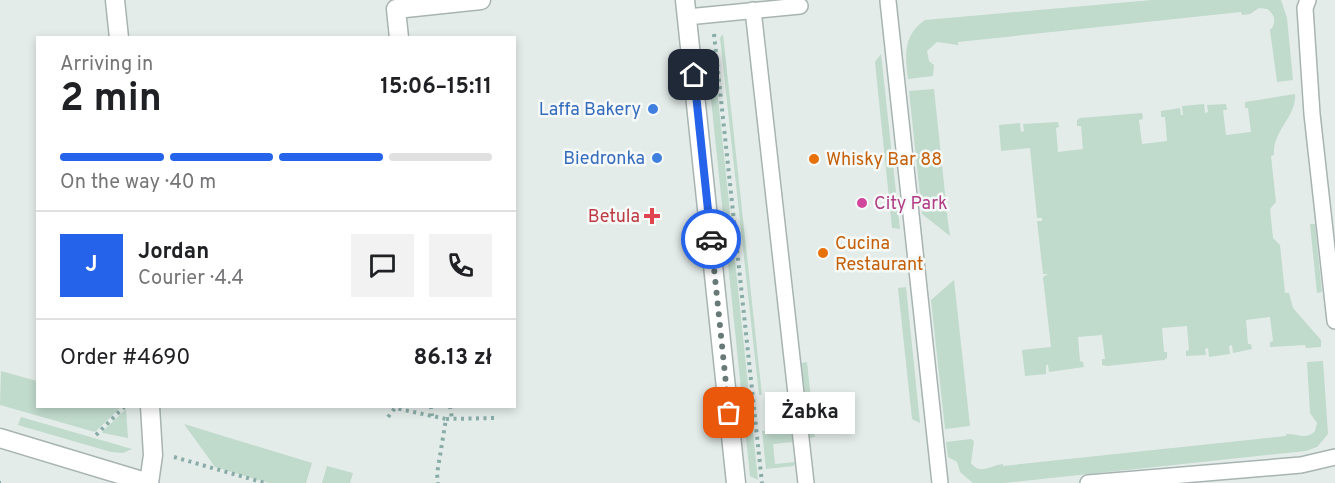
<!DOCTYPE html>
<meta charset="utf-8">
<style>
:root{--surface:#fff;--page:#f2f2f2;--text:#202124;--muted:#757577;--line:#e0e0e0;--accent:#2563eb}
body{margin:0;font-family:Overpass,sans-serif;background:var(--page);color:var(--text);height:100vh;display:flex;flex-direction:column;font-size:22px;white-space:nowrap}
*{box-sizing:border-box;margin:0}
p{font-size:20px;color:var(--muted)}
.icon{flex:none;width:33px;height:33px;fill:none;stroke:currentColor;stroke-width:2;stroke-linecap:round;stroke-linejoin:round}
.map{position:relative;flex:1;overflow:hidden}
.details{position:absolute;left:36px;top:36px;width:480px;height:372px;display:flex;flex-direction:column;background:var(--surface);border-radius:0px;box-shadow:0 3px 9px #0003}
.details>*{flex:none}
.pin{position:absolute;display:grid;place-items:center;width:51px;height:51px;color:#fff;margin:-26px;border-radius:12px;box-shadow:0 3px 9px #0006}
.courier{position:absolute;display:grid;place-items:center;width:60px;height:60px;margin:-30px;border:4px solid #2563eb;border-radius:50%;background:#fff;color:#222;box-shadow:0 2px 8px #0007}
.bubble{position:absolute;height:42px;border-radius:0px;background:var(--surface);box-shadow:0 3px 9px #0003;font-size:20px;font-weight:700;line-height:42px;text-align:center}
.headline em{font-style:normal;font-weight:700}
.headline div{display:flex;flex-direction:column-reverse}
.headline{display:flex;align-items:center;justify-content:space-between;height:102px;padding:0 24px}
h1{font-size:39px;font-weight:700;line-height:45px}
.bar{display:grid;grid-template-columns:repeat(4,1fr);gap:9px 6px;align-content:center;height:72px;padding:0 24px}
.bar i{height:8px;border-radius:4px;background:var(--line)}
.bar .on{background:var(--accent)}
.bar p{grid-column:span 4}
.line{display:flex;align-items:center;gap:15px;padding:0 24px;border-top:2px solid var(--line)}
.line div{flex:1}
.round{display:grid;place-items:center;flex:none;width:63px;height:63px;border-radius:0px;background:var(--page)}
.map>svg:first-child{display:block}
</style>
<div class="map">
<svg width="1335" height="483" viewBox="0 0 1335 483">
<rect width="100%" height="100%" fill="#e4ecea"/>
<!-- green -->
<g fill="#c0dacc">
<path d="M1152,0H1281L1287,18L1293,80L1277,82L1270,30C1277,24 1275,14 1267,9L1259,8L1250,14L1242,15L1241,12L958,42V45L937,42L927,51L929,61L934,65L933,76L908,79C905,55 903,35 925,20Z"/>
<path d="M723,34L762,395H759L720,38Z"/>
<path d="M881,54L900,229L892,228L875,62Z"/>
<path d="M707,60H714L758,480L750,476Z"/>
<path d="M934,89L948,222L950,236L922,214L909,91Z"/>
<path d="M1295,94C1297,116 1272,131 1274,155L1271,156L1276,202L1270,209L1273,238L1280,245L1285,293H1289L1293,308L1321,340V347L1306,348L1305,345L1270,347V342L1273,341L1270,317L1246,320L1248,344H1251L1252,349L1233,353L1232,345L1229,346L1230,354L1209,357L1208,348L1205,349L1206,355L1186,356V351L1189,350L1187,326L1162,328L1164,352H1167V358L1164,360L1107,366L1102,365V359H1105L1102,335L1078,337L1080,361L1083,362L1084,367L1049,372L1048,365H1046V374L1025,376L1022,350L1051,347L1043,277L1048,274H1043L1037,221H1042V218H1037L1030,148L1001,151L999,125L1020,123L1021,132L1024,131L1023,124L1058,122L1059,127L1056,128L1058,152L1083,149L1081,126H1077V120L1080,118L1142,113L1143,119L1139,120L1142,144L1167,141L1165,117H1161V111L1180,108L1181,115H1183L1182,106L1204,104L1205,113L1208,112L1207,105L1226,104L1227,110H1223L1226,135L1251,132L1248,108H1245V102Z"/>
<path d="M1310,224H1315L1322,292L1317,293Z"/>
<path d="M954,280L970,426L945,429L931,300Z"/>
<path d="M906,287L920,423L912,419L898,288Z"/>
<path d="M1323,361L1328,434L1317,447L1306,451L1004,483H973L960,472L957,462L948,457L946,442L971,439L974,441L971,463C981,476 990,465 1003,464V466L1286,436V434C1297,433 1306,441 1315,431L1317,423L1310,413L1307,362Z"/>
<path d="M807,362L815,437L809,438L801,363Z"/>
<path d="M1,371L37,381L38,406L121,407L95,432L0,405Z"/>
<path d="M126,409L128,438L103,433L102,432Z"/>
<path d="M21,417L132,449L123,453L111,452L18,425Z"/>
<path d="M184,424L312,463L306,483H269L215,467Z"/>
<path d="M791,428L793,442L773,444L775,464L795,462L794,466L766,469L762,431Z"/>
<path d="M327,466L353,473L350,483H322Z"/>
</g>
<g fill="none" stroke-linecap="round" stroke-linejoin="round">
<defs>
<g id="service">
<path d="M1308,0L1305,8L1312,114L1335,321"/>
<path d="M888,1L940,483"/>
<path d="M753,10L806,483"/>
<path d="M687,17L800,6"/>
<path d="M1088,483L1301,465L1335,457"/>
</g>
<g id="minor">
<path d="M115,0L119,38"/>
<path d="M685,0L736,483"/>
<path d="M399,38L396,9L481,0"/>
<path d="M0,438L149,483"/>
<path d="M149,483L153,455L150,406"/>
</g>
</defs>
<!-- service casing -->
<use href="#service" stroke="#a7b4b2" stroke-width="18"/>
<!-- minor casing -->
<use href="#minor" stroke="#a7b4b2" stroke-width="21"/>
<!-- path -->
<g stroke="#89aca7" stroke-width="4" stroke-dasharray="3 4.5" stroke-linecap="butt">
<path d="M714,34L762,483"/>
<path d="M431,406L432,416"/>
<path d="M450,406L452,419"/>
<path d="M388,417L395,408L446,419L437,474L438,483"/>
<path d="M446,419L497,418"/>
<path d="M96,435L125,406"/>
<path d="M174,457L265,483"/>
<path d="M0,483H1"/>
</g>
<!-- service -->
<use href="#service" stroke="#fff" stroke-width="15"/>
<!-- minor -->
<use href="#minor" stroke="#fff" stroke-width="18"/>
</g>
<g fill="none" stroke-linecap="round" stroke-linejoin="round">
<!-- done -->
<path stroke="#687a78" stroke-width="6" stroke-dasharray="0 10.8" d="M711,239L729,413"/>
<!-- route -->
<path stroke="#2563eb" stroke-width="8" d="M694,75L711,239"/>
</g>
<!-- markers -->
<g fill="#3f7fe0" stroke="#f5f9f7" stroke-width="2">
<circle cx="653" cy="109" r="6"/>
<circle cx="657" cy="158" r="6"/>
</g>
<g fill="#e8710a" stroke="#f5f9f7" stroke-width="2">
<circle cx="814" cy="159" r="6"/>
<circle cx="823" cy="253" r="6"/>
</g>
<circle fill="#d1479c" stroke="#f5f9f7" stroke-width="2" cx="862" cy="203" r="6"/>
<path fill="#e0444e" stroke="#f5f9f7" stroke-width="2" d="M649 207h6v6h6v6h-6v6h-6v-6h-6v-6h6z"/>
<g text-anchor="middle" stroke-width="5" stroke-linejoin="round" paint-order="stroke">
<!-- shop labels -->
<g font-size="18" fill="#366cbe" stroke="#f5f9f7" text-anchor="end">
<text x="641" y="115">Laffa Bakery</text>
<text x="645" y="164">Biedronka</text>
</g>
<!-- food labels -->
<g font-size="18" fill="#c56008" stroke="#f5f9f7" text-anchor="start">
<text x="826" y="165">Whisky Bar 88</text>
<text x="835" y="249">Cucina<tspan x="835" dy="21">Restaurant</tspan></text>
</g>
<!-- hotel labels -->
<g font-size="18" fill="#b23c85" stroke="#f5f9f7" text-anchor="start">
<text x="874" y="209">City Park</text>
</g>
<!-- health labels -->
<g font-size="18" fill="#be3a42" stroke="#f5f9f7" text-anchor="end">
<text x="640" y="222">Betula</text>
</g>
</g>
</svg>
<div class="pin" style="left:729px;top:413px;background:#ea580c"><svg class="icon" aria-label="bag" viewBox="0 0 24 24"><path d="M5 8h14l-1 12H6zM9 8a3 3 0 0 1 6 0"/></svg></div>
<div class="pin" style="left:694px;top:75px;background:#1f2937"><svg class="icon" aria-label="home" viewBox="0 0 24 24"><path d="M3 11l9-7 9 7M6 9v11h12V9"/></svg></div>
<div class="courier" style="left:711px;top:239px"><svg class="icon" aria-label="car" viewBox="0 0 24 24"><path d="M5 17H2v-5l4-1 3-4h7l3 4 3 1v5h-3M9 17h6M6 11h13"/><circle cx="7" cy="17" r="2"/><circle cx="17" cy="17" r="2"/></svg></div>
<div class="bubble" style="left:765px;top:392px;width:90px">Żabka</div>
<section class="details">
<div class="headline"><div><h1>2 min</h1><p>Arriving in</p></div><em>15:06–15:11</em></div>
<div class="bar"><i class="on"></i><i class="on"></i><i class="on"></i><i></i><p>On the way · 40 m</p></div>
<div class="line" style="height:108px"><b class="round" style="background:var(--accent);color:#fff">J</b><div><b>Jordan</b><p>Courier · 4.4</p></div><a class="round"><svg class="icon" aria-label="chat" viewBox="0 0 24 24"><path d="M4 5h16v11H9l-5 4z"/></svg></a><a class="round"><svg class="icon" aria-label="phone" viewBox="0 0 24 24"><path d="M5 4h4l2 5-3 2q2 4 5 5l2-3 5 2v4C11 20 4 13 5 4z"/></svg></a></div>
<div class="line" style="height:78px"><div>Order #4690</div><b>86.13 zł</b></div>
</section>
</div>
